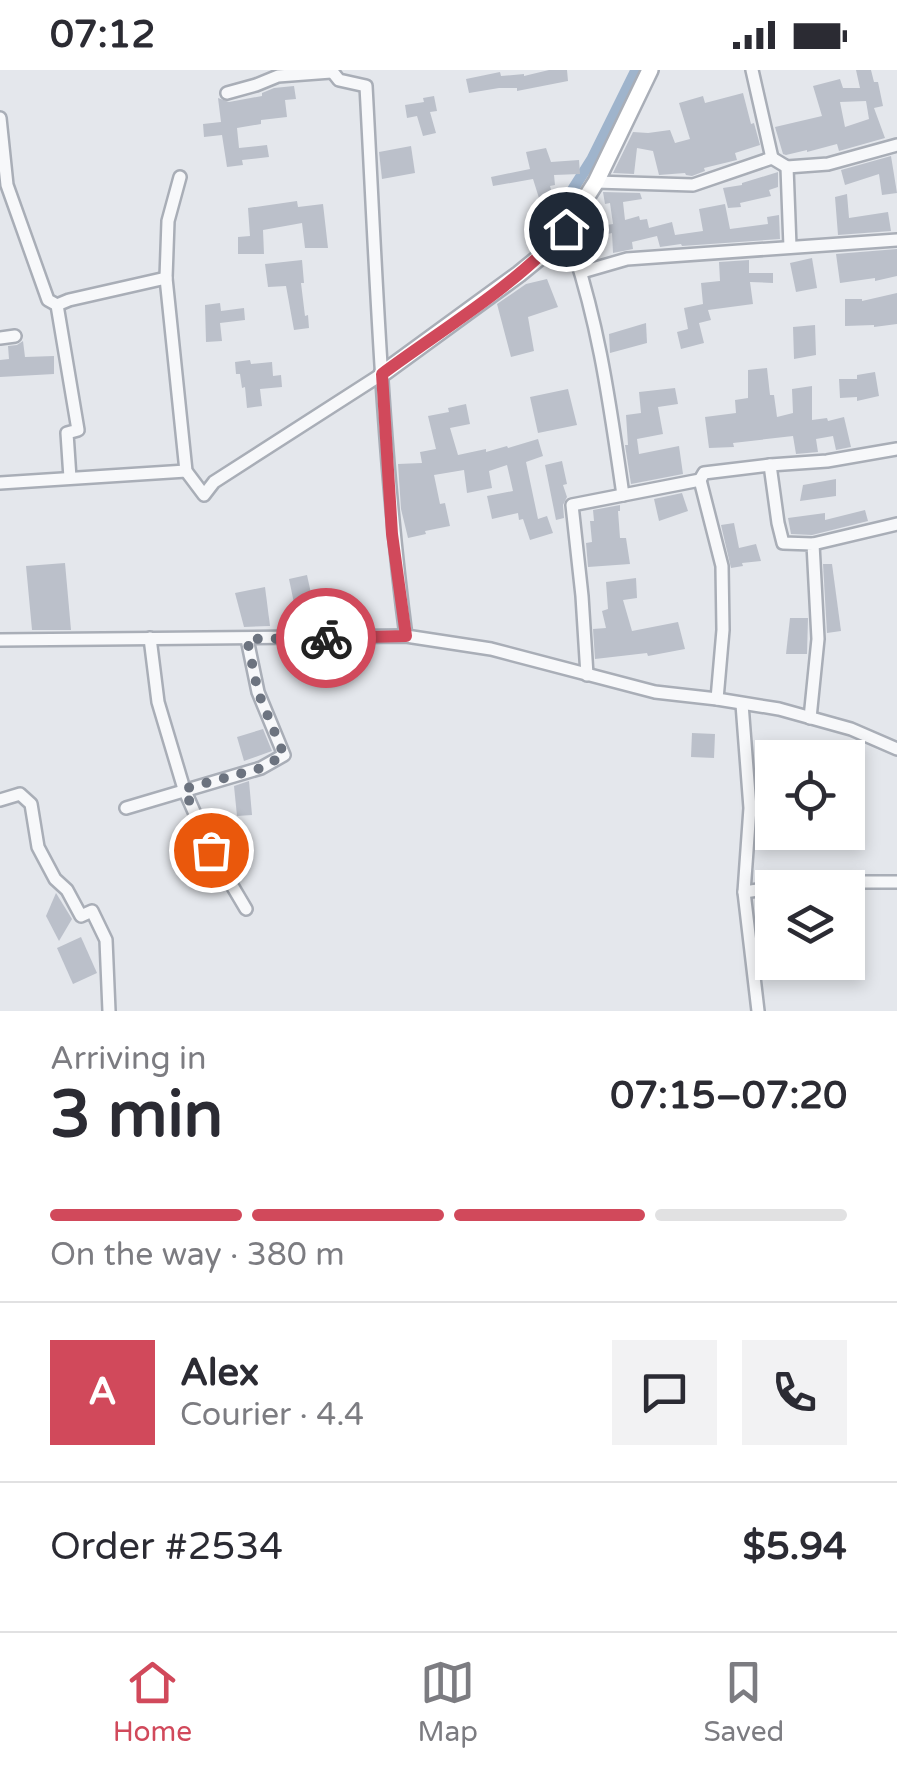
<!DOCTYPE html>
<meta charset="utf-8">
<style>
:root{--surface:#fff;--page:#f2f2f3;--text:#2b2b33;--muted:#7c7c81;--line:#e1e1e2;--accent:#d1495b}
body{margin:0;font-family:"Varela Round",sans-serif;background:var(--page);color:var(--text);height:100vh;display:flex;flex-direction:column;font-size:38px;white-space:nowrap}
*{box-sizing:border-box;margin:0}
p{font-size:32px;color:var(--muted)}
.icon{flex:none;width:55px;height:55px;fill:none;stroke:currentColor;stroke-width:2;stroke-linecap:round;stroke-linejoin:round}
.map{position:relative;height:941px;overflow:hidden}
.panel{display:flex;flex-direction:column;background:var(--surface);flex:1}
.panel>*{flex:none}
.buttons{position:absolute;left:755px;top:670px;display:grid;gap:20px}
.buttons a{display:grid;place-items:center;width:110px;height:110px;border-radius:0px;background:var(--surface);box-shadow:0 5px 15px #0003;font-size:50px}
.pin{position:absolute;display:grid;place-items:center;width:85px;height:85px;color:#fff;margin:-42px;border:5px solid #fff;border-radius:50%;box-shadow:0 2px 10px #0007}
.courier{position:absolute;display:grid;place-items:center;width:100px;height:100px;margin:-50px;border:8px solid #d1495b;border-radius:50%;background:#fff;color:#222;box-shadow:0 2px 12px #0007}
.overview em{font-style:normal;font-weight:700}
.overview div{display:flex;flex-direction:column-reverse}
.overview{display:flex;align-items:center;justify-content:space-between;height:170px;padding:0 50px}
h1{font-size:65px;font-weight:700;line-height:75px}
.bar{display:grid;grid-template-columns:repeat(4,1fr);gap:15px 10px;align-content:center;height:120px;padding:0 50px}
.bar i{height:12px;border-radius:8px;background:var(--line)}
.bar .on{background:var(--accent)}
.bar p{grid-column:span 4}
.line{display:flex;align-items:center;gap:25px;padding:0 50px;border-top:2px solid var(--line)}
.line div{flex:1}
.round{display:grid;place-items:center;flex:none;width:105px;height:105px;border-radius:0px;background:var(--page)}
.status{display:flex;justify-content:space-between;align-items:center;height:70px;padding:0 50px;background:var(--surface);direction:ltr}
.status svg{height:28px;fill:currentColor}
.dock{display:flex;justify-content:space-around;align-items:center;height:140px;border-top:2px solid var(--line);background:var(--surface);font-size:28px;color:var(--muted)}
.dock a{display:grid;justify-items:center;gap:5px}
.dock .on{color:var(--accent)}
.map>svg:first-child{display:block}
</style>
<div class="status"><b>07:12</b><svg viewBox="0 0 49 12"><path d="M0 12V9h3v3zM5 12V6h3v6zM10 12V3h3v9zM15 12V0h3v12zM26 1h20v11H26zM47 4h2v5h-2z"/></svg></div>
<div class="map">
<svg width="897" height="941" viewBox="0 0 897 941">
<rect width="100%" height="100%" fill="#e4e7ec"/>
<g fill="none" stroke-linecap="round" stroke-linejoin="round">
<!-- canal -->
<path stroke="#9fb4cc" stroke-width="11" d="M549,157L592,89L636,0"/>
</g>
<!-- building -->
<g fill="#bbc0ca" fill-rule="evenodd">
<path d="M549,0H567L568,11L517,21V18H499L469,23L466,9L500,2L501,6L524,4V6Z"/>
<path d="M856,0H871L874,12H878L883,36L874,38L885,68L839,81L837,74L807,82V80L786,85L783,84L775,57L822,46L813,16L840,9L843,18H860ZM866,31L869,49L845,57L840,32Z"/>
<path d="M294,16L296,29L285,30L287,47L261,50V54L237,58L239,78L267,75L269,87L242,90L243,95L227,97L222,65L204,67L203,54L221,52L218,28L229,32L262,26V23L274,18Z"/>
<path d="M743,23L751,54L754,53L760,75L735,83L737,90L704,98L705,101L692,106L686,105L685,103L659,105L653,81L637,78L634,104L613,103L633,62L648,63L670,60L675,73L690,69L679,33L703,26L705,33Z"/>
<path d="M434,26L437,41L430,42L436,63L423,66L417,46L407,48L405,35L424,32L423,28Z"/>
<path d="M411,76L415,103L382,109L379,82Z"/>
<path d="M546,78L551,92L579,90L580,104L554,105L555,115L550,116L557,140L544,144L533,109L493,116L491,107L530,99L526,82Z"/>
<path d="M891,86L897,123L882,125L879,104L845,115L841,100Z"/>
<path d="M778,102V117L769,120L771,126L740,133L741,137L728,138L723,118L742,115V113Z"/>
<path d="M603,122L640,123L642,129L623,132L625,150L639,146L640,150L647,149L649,158L672,152L675,165L703,161L699,139L725,134L730,159L768,154L767,147L779,145L780,169L682,176L681,174L660,177L657,166L632,172L633,179L613,183L612,163L591,168L598,188L587,191L577,162L585,150L588,149V158L613,154L610,133L605,134Z"/>
<path d="M847,124L849,148L888,142L891,161L838,165L835,127Z"/>
<path d="M297,131L298,137L323,134L328,178H305L302,153L263,160L264,184H238V167L250,166L248,138Z"/>
<path d="M897,179V206L875,211V208L840,213L836,184Z"/>
<path d="M812,188L817,218L796,222L790,193Z"/>
<path d="M302,190L304,213H301L305,246L308,245L309,258L294,260L286,216L268,217L265,194Z"/>
<path d="M749,190V203H773V213L750,212L753,234L708,240L711,250L699,253L704,273L681,279L677,262L688,259L684,238L703,234L701,213L720,211L719,192Z"/>
<path d="M547,209L558,237L528,247L534,281L511,287L497,234L526,214Z"/>
<path d="M897,223V254L874,257V255L845,256V229H862V231Z"/>
<path d="M220,233L221,241L244,238L245,250L220,253L222,271L206,272L205,235Z"/>
<path d="M646,253L647,273L610,283L609,264Z"/>
<path d="M815,255L816,285L794,289L793,257Z"/>
<path d="M23,271L25,287L54,286V304L0,307V290L9,289L8,276L17,275Z"/>
<path d="M250,290L251,294L272,292L273,306L281,305L282,317L260,319L262,336L247,338L245,317L242,318L240,304H236L235,292Z"/>
<path d="M767,298L770,325H774L777,347L793,343L792,319L812,316V350L827,348L828,351L844,347L851,377L836,380L833,366L816,369L818,382L796,384L793,366L733,373L734,377L709,378L705,347L736,343L735,330L748,328V300Z"/>
<path d="M875,302L879,326L857,331V327L840,328L839,309H857V305Z"/>
<path d="M675,318L678,334L658,337L663,364L637,369L639,384L679,376L683,404L631,414L625,375H628L626,345L641,343L639,322Z"/>
<path d="M568,319L577,355L538,363L530,327Z"/>
<path d="M466,334L470,354L450,358L458,385L486,379V382L507,376L508,378L538,369L543,386L526,392L538,449L547,446L553,463L530,470L523,449L519,450L518,443L492,449L487,426L513,421L507,395L489,401L492,418L467,423L464,400L434,405L440,434L445,433L450,456L425,461L426,464L408,468L401,439L398,394L422,393L420,382L436,379L428,346L449,342L448,338Z"/>
<path d="M562,391L567,414L563,415L567,427L563,435L564,448L556,450L545,395Z"/>
<path d="M836,409V426L800,431L803,415Z"/>
<path d="M682,423L688,441L659,451L654,429Z"/>
<path d="M620,435V441H618L620,468H626L630,494L588,497L586,473L592,472L590,451H594L593,440Z"/>
<path d="M865,440L868,451L812,465L791,464L788,448L825,443V450Z"/>
<path d="M734,453L739,478L756,474L761,491L742,493L743,496L731,498L721,455Z"/>
<path d="M65,493L71,560H32L26,496Z"/>
<path d="M823,494H832L841,561L827,563Z"/>
<path d="M307,505L312,528L306,529L312,558L293,556L289,540L295,538L289,509Z"/>
<path d="M636,508L637,528L623,530L632,561L678,552L685,579L648,586L647,583L595,589L593,559L606,558L602,541L608,539L606,512Z"/>
<path d="M265,517L270,556L244,557L235,523Z"/>
<path d="M790,548H808L807,584H786Z"/>
<path d="M263,659L272,681L244,691L237,667Z"/>
<path d="M692,663L715,664L714,688L691,687Z"/>
<path d="M249,711L252,745L237,746L234,716Z"/>
<path d="M56,823L72,849L59,871L46,846Z"/>
<path d="M81,867L97,903L73,914L57,878Z"/>
</g>
<g fill="none" stroke-linecap="round" stroke-linejoin="round">
<defs>
<g id="street">
<path d="M331,0L339,10L366,16C376,200 382,384 406,566"/>
<path d="M752,0L772,88"/>
<path d="M227,23L256,15L278,6L331,2"/>
<path d="M0,48L7,115L48,230L57,235L69,230L166,208L186,401L204,425L214,412L382,304"/>
<path d="M787,97L790,177"/>
<path d="M596,112L693,115L772,88L787,97L828,94L897,75"/>
<path d="M566,159C598,245 610,335 623,425L700,410L722,496L723,560L717,629"/>
<path d="M582,202L627,189L897,170"/>
<path d="M166,208L168,151L180,107"/>
<path d="M57,235L78,360L67,363L70,408"/>
<path d="M0,268L15,266"/>
<path d="M770,395L778,453L783,473L813,474L818,569L810,648"/>
<path d="M700,410L704,403L770,395L827,391L897,379"/>
<path d="M0,413L186,401"/>
<path d="M813,474L897,454"/>
<path d="M150,568L158,632L184,719L211,780L246,839"/>
<path d="M0,570L406,566L491,579L655,622L717,629L779,639L851,659L897,679"/>
<path d="M587,605L582,526L572,435L623,425"/>
<path d="M742,634L750,738L744,822L758,941"/>
<path d="M0,730L20,724L31,734L38,777L55,809L67,820L81,846L92,841L106,870L109,941"/>
<path d="M126,738L261,698L284,685L258,622L247,569"/>
<path d="M781,818L835,812H897"/>
<path d="M744,822L772,818"/>
</g>
<path id="secondary" d="M382,304L519,204L546,182L566,159L596,112L650,0"/>
</defs>
<!-- street casing -->
<use href="#street" stroke="#a9aeb7" stroke-width="16"/>
<!-- secondary casing -->
<use href="#secondary" stroke="#a9aeb7" stroke-width="20"/>
<!-- street -->
<use href="#street" stroke="#f7f8fa" stroke-width="11"/>
<!-- secondary -->
<use href="#secondary" stroke="#fff" stroke-width="15"/>
</g>
<g fill="none" stroke-linecap="round" stroke-linejoin="round">
<!-- done -->
<path stroke="#6c737f" stroke-width="10" stroke-dasharray="0 18" d="M211,780L184,719L261,698L284,685L258,622L247,569L326,568"/>
<!-- route -->
<path stroke="#d1495b" stroke-width="12" d="M326,568L406,566L392,464L382,304C444,258 514,217 566,159"/>
</g>
</svg>
<div class="buttons">
<a><svg class="icon" aria-label="locate" viewBox="0 0 24 24"><circle cx="12" cy="12" r="6"/><path d="M12 2v4M12 18v4M2 12h4M18 12h4"/></svg></a>
<a><svg class="icon" aria-label="layers" viewBox="0 0 24 24"><path d="M12 4l9 5-9 5-9-5zM3 14l9 5 9-5"/></svg></a>
</div>
<div class="pin" style="left:211px;top:780px;background:#ea580c"><svg class="icon" aria-label="bag" viewBox="0 0 24 24"><path d="M5 8h14l-1 12H6zM9 8a3 3 0 0 1 6 0"/></svg></div>
<div class="pin" style="left:566px;top:159px;background:#1f2937"><svg class="icon" aria-label="home" viewBox="0 0 24 24"><path d="M3 11l9-7 9 7M6 9v11h12V9"/></svg></div>
<div class="courier" style="left:326px;top:568px"><svg class="icon" aria-label="bike" viewBox="0 0 24 24"><circle cx="6" cy="16" r="4"/><circle cx="18" cy="16" r="4"/><path d="M6 16l4-8h5l3 8M10 8l3 8H6M13 5h3"/></svg></div>
</div>
<section class="panel">
<div class="overview"><div><h1>3 min</h1><p>Arriving in</p></div><em>07:15–07:20</em></div>
<div class="bar"><i class="on"></i><i class="on"></i><i class="on"></i><i></i><p>On the way · 380 m</p></div>
<div class="line" style="height:180px"><b class="round" style="background:var(--accent);color:#fff">A</b><div><b>Alex</b><p>Courier · 4.4</p></div><a class="round"><svg class="icon" aria-label="chat" viewBox="0 0 24 24"><path d="M4 5h16v11H9l-5 4z"/></svg></a><a class="round"><svg class="icon" aria-label="phone" viewBox="0 0 24 24"><path d="M5 4h4l2 5-3 2q2 4 5 5l2-3 5 2v4C11 20 4 13 5 4z"/></svg></a></div>
<div class="line" style="height:130px"><div>Order #2534</div><b>$5.94</b></div>
</section>
<nav class="dock">
<a class="on"><svg class="icon" aria-label="home" viewBox="0 0 24 24"><path d="M3 11l9-7 9 7M6 9v11h12V9"/></svg>Home</a>
<a><svg class="icon" aria-label="map" viewBox="0 0 24 24"><path d="M3 6l6-2 6 2 6-2v14l-6 2-6-2-6 2zM9 4v14M15 6v14"/></svg>Map</a>
<a><svg class="icon" aria-label="saved" viewBox="0 0 24 24"><path d="M7 4h10v16l-5-4-5 4z"/></svg>Saved</a>
</nav>
